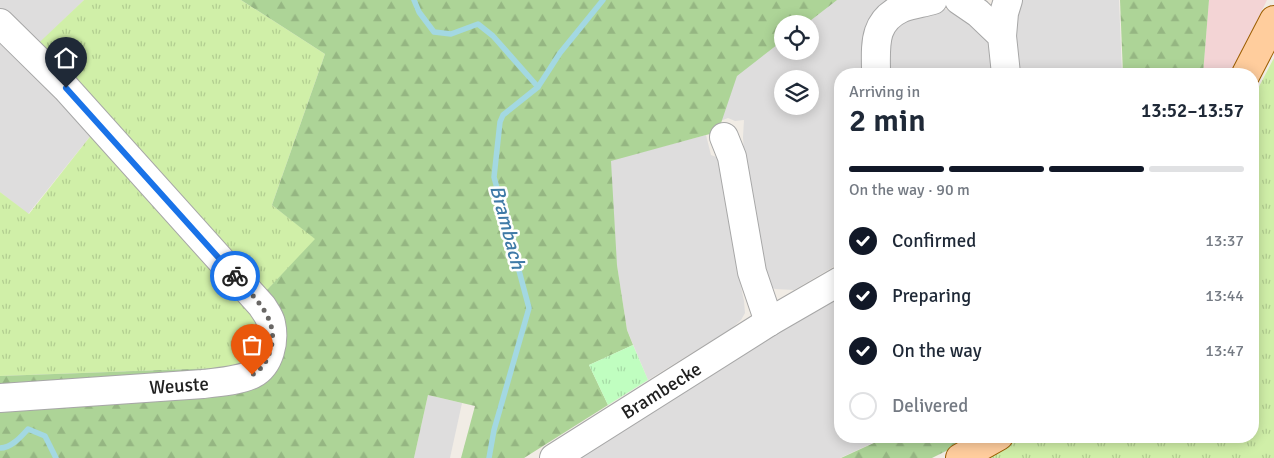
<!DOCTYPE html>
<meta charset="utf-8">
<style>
:root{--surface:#fff;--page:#f2f2f3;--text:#1f2937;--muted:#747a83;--line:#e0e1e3;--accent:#111827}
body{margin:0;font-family:Signika,sans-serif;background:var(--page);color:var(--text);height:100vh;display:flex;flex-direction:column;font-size:19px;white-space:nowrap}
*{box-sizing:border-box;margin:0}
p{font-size:16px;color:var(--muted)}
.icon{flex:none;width:28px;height:28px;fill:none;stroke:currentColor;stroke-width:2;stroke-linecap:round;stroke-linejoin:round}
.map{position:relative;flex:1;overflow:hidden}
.panel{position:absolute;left:834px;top:68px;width:425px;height:375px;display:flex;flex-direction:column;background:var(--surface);border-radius:20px;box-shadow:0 2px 12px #0003}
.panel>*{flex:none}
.fabs{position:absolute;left:774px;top:15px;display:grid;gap:10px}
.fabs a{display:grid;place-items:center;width:45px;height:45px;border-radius:50%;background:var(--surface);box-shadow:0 2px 12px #0003;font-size:25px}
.pin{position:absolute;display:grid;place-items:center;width:42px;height:42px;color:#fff;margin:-51px -21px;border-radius:50% 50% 50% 0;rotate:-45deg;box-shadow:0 0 5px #0007}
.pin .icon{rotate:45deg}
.courier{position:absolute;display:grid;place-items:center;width:50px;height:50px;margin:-25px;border:4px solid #1a73e8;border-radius:50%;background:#fff;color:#222;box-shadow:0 1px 6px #0007}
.summary em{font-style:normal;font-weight:600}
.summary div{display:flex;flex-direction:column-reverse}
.summary{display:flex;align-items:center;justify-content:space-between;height:85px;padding:0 15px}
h1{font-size:32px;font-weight:600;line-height:38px}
.bar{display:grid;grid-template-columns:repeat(4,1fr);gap:8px 5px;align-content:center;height:60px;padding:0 15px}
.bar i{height:6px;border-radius:4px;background:var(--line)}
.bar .current{background:var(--accent)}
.bar p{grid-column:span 4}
ol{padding:0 15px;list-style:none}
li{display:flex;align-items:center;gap:15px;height:55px}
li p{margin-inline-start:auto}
li .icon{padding:5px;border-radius:50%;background:var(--accent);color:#fff;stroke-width:4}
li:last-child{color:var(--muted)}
li i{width:28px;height:28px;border:2px solid var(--line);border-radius:50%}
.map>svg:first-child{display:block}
</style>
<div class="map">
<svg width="1274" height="458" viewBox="0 0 1274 458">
<defs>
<pattern id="grass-tufts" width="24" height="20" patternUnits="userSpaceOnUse" patternTransform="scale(1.25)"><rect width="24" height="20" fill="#d0efa8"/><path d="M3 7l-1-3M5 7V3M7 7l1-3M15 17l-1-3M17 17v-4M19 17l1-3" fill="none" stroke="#b2cd90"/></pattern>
<pattern id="forest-firs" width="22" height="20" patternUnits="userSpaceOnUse" patternTransform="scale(1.25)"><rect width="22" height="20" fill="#add497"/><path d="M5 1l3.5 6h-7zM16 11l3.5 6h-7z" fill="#95b682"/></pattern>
<pattern id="park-tufts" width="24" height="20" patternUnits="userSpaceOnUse" patternTransform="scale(1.25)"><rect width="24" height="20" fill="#c0fec0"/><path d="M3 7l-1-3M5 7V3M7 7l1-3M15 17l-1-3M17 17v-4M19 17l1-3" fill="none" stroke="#a5d9a5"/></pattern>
</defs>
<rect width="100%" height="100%" fill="#f1ece5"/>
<!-- residential -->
<g fill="#dedddd" fill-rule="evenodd">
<path d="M0,0H84L26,56L96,129L28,214L0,192Z"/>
<path d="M822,0H895L865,74H840V263L794,290L775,289L767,285L745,174L743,137L744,120L735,121L728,118L715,123L730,76L782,28V51H810V24H787ZM782,79H810V106H782Z"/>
<path d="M1023,0H1119L1122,74H1017L1013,24L1017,6Z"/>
<path d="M945,9L966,15L982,31L990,47L992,74H884L885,55L894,25L923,12Z"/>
<path d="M706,135L711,155L719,158L736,263L744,301L745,313L741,320L732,328L648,380L627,330L617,265L596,164Z"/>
<path d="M840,290V436H888L840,458H571Z"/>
<path d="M428,395L462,403L450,458H414Z"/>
</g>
<!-- commercial -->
<path fill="#f3d4d5" d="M1209,0H1267L1231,74H1203Z"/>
<!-- grass -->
<g fill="url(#grass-tufts)">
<path d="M84,0H241L325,54L272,205L316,239L251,307L261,344L246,367L0,376V192L29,214L96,129L25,56Z"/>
<path d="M1274,58V458H981L991,453L1015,436H1252L1253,98Z"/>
</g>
<!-- forest -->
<g fill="url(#forest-firs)">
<path d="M241,0H837L806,24H782V41L737,76L718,132L706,135L611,161L617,265L627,330L633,345L589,365L608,405L524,458H461L475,406L428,395L414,458H0V376L246,367L261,344L251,307L315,239L272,205L325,54Z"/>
<path d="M1120,0H1209L1203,74H1123Z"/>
<path d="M889,436H976L932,458H841Z"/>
</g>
<!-- park -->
<path fill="url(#park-tufts)" d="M633,345L648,380L608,405L589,365Z"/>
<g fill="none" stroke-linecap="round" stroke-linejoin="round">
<!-- stream -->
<g stroke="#a3d8e2" stroke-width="5.5">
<path d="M414,0L419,12L434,32L451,34L478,24L493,36L538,87"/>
<path d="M0,448C11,448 21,437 28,429L45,436L56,458"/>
<path d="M489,458L494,430L529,308L494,177L500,122L503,115L538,87L560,53L603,0"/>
</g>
<defs>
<g id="minor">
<path d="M959,0L978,13L1002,36L1006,74"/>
<path d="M0,23L66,88L262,306C265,311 270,317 271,323C275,341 270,365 253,374C239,381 218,382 203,384L0,398"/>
<path d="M1002,36L1004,13L1008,0"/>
<path d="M876,74C876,46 872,22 902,8C912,4 923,3 933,0"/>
<path d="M724,137L732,157L752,272L769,322"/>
<path d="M554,458L769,322L840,281"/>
</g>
<g id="major">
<path d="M1246,74L1274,20"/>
<path d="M960,458L999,436"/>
</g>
</defs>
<!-- minor casing -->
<use href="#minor" stroke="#a7a7a7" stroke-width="30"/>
<!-- major casing -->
<use href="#major" stroke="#9c5d00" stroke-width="30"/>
<!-- minor -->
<use href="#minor" stroke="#fff" stroke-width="28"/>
<!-- major -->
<use href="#major" stroke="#ffcd9d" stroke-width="28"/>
</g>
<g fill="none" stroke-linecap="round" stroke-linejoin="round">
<!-- done -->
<path stroke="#696765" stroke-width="5" stroke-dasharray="0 9" d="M235,276C254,297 281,320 270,351C266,363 263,368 252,375"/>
<!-- route -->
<path stroke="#1a73e8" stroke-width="6" d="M66,88L235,276"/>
</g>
<g text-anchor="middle" stroke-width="5" stroke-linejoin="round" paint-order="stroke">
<!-- street labels -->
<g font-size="19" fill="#202020" stroke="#fff">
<text transform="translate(179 385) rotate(-4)" y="7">Weuste</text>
<text transform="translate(661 390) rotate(-32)" y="7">Brambecke</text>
</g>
<!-- water labels -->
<g font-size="20" font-style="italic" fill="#3f7aa7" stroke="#fff">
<text transform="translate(508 227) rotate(75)" y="7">Brambach</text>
</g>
</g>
</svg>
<div class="fabs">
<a><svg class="icon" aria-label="locate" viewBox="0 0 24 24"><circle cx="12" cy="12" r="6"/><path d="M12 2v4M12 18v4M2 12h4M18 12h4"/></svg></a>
<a><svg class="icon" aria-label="layers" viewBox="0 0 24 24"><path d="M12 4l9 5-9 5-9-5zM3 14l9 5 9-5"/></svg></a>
</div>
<div class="pin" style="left:252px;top:375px;background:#ea580c"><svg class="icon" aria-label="bag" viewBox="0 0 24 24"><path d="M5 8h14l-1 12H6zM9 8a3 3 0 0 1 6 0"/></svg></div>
<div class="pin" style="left:66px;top:88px;background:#1f2937"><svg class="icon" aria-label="home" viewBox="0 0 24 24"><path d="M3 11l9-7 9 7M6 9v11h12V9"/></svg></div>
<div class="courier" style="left:235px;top:276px"><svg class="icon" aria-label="bike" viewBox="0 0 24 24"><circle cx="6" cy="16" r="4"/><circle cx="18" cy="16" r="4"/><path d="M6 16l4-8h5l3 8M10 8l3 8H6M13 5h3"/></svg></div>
<section class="panel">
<div class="summary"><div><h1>2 min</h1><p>Arriving in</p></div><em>13:52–13:57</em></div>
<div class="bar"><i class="current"></i><i class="current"></i><i class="current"></i><i></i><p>On the way · 90 m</p></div>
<ol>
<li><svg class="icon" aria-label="check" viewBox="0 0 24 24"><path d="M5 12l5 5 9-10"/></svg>Confirmed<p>13:37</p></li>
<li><svg class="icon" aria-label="check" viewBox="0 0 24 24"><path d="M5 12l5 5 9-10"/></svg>Preparing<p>13:44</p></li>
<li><svg class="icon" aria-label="check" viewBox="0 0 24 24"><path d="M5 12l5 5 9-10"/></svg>On the way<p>13:47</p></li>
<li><i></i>Delivered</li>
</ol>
</section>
</div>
